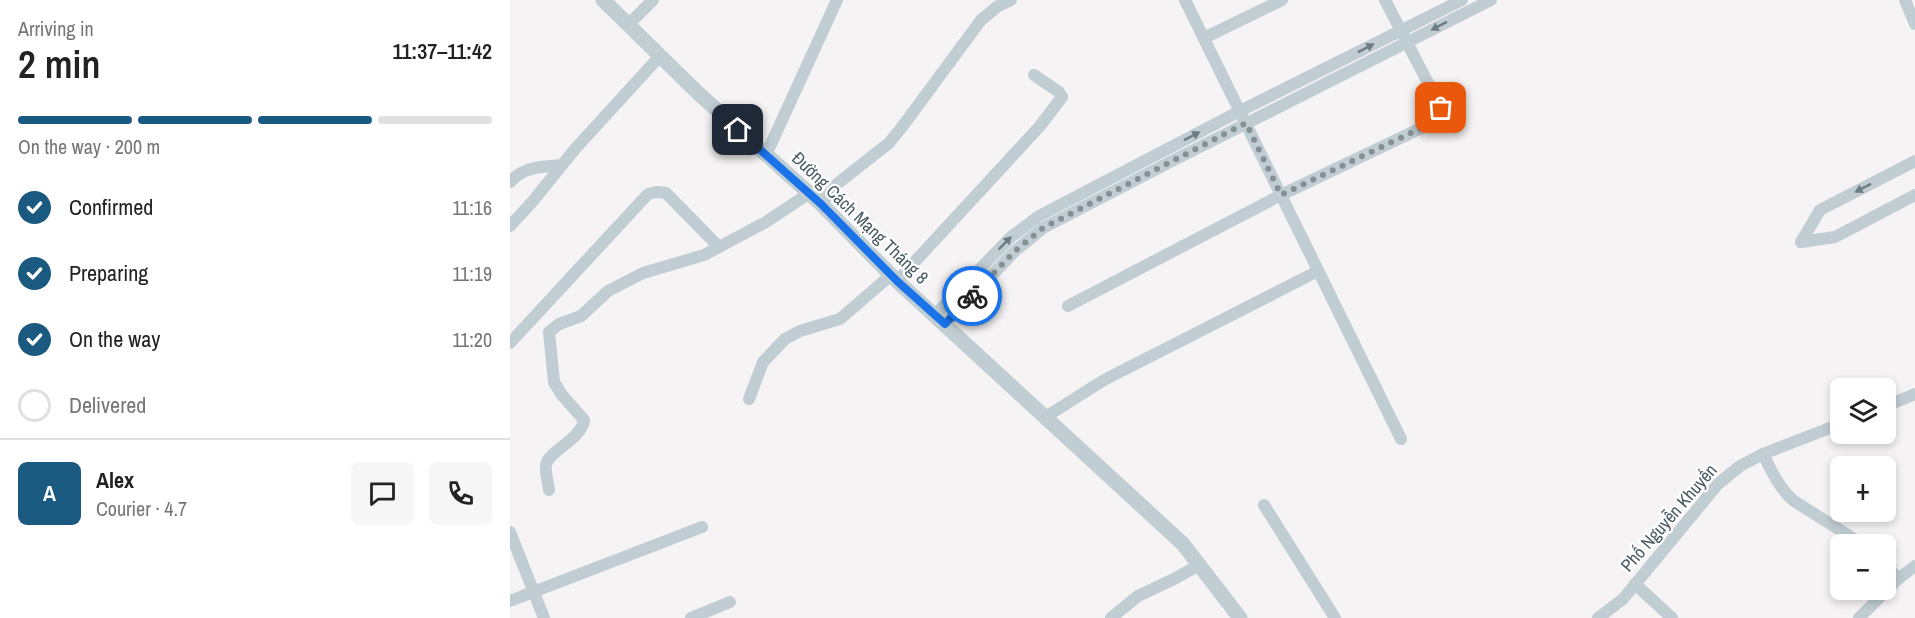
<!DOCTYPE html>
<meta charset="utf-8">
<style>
:root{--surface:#fff;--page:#f6f6f6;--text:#222;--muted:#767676;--line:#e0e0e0;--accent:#1a5980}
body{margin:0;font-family:"Archivo Narrow",sans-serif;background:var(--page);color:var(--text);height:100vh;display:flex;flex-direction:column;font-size:22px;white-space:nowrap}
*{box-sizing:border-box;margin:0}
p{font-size:20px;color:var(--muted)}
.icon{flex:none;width:33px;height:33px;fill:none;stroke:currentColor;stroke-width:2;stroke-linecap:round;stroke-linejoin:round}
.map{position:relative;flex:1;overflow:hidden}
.details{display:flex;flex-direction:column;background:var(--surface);width:510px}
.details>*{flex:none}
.fabs{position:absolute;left:1320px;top:378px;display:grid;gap:12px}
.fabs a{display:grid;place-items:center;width:66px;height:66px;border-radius:9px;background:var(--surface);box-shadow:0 3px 9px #0003;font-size:30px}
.pin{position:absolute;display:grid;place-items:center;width:51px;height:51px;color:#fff;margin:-26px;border-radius:12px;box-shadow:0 3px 9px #0006}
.courier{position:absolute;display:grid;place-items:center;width:60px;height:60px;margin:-30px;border:4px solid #1a73e8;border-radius:50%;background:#fff;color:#222;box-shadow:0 2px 8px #0007}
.summary em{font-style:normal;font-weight:600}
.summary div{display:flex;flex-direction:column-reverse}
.summary{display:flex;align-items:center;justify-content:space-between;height:102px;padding:0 18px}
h1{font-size:39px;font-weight:600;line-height:45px}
.bar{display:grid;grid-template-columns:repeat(4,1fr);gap:9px 6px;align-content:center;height:72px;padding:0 18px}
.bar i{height:8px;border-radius:4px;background:var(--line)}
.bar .active{background:var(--accent)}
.bar p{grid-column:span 4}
.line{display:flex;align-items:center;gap:15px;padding:0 18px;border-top:2px solid var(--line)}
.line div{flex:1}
.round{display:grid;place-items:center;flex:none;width:63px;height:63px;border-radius:9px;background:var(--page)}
ol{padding:0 18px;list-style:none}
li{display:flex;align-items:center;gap:18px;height:66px}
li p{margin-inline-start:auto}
li .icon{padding:6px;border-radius:50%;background:var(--accent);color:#fff;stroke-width:4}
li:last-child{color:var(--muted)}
li i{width:33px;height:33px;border:3px solid var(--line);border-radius:50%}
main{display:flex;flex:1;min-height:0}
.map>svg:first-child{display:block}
</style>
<main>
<section class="details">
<div class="summary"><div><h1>2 min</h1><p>Arriving in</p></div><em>11:37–11:42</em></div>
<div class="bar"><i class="active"></i><i class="active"></i><i class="active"></i><i></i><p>On the way · 200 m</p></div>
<ol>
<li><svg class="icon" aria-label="check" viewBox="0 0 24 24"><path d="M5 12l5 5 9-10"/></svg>Confirmed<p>11:16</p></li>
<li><svg class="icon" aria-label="check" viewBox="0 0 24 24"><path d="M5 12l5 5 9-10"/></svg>Preparing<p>11:19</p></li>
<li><svg class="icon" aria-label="check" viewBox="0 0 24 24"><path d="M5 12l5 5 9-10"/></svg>On the way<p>11:20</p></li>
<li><i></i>Delivered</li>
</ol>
<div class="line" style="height:108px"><b class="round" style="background:var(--accent);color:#fff">A</b><div><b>Alex</b><p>Courier · 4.7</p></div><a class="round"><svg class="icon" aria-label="chat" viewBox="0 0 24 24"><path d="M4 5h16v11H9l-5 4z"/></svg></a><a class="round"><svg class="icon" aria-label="phone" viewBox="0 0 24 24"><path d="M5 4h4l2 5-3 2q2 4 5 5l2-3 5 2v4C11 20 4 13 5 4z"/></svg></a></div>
</section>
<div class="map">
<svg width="1405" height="618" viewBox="0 0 1405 618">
<rect width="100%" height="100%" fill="#f5f3f3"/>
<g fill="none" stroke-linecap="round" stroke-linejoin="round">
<!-- minor -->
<g stroke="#c0cdd3" stroke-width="12">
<path d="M675,0L891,439"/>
<path d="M1395,0L1405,24"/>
<path d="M119,24L143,0"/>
<path d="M694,38L772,0"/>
<path d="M256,155L327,0"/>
<path d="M0,182C14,166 32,167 52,165"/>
<path d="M311,204L327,184L379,143L392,127L471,20L488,6L501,0"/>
<path d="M0,226L23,201L65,149L150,56"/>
<path d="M1291,242L1310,210L1405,161"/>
<path d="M1291,242L1325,237L1405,195"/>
<path d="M387,281L530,126L552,97L549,92L524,75"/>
<path d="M558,306L771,195L928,120L931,114V108L875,0"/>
<path d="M425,315L501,237L529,216L730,111L952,0"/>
<path d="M435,324L505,251L533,228L664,160L981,0"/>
<path d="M0,343L138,194L147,192L156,193L209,247"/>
<path d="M239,399L253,362L275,339L290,331L330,319L381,275"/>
<path d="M1376,406L1405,394"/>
<path d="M534,418L594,380L808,271"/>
<path d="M1253,454C1262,472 1269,488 1284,501L1352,544"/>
<path d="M39,490C38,482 35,472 36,465C38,451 71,440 74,420L52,395L44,382L39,332L49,324L71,316L98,291L133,273L194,255L256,222L298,194"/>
<path d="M754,505L825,618"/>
<path d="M0,532L34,618"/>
<path d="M1376,565L1388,579"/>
<path d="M1125,584L1162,618"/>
<path d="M0,601L192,527"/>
<path d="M181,618L220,602"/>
<path d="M601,618L628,596L664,579L689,565"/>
<path d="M1088,618L1113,599L1208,484L1230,466L1253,454L1330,424"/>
<path d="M1349,618L1388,579L1405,566"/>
</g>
<!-- tertiary -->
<path stroke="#c0cdd3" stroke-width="15" d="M93,0L188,93L311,204L387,281L673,544L730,618"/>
</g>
<!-- one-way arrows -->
<defs><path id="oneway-solid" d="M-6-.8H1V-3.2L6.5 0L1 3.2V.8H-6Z" transform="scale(1.5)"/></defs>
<g fill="#6d7d84">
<use href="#oneway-solid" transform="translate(929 26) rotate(153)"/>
<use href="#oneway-solid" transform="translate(856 48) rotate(-27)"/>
<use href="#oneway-solid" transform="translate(682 136) rotate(-27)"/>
<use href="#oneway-solid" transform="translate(1353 188) rotate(153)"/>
<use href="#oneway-solid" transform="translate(495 243) rotate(-45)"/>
</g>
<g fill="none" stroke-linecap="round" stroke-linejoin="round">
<!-- done -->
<path stroke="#859095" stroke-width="6" stroke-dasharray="0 10.8" d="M462,296L505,251L533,228L736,123L771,195L928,120L931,114V108"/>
<!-- route -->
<path stroke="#1a73e8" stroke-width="8" d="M228,130L311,204L387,281L435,324L462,296"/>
</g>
<g text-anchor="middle" stroke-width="4.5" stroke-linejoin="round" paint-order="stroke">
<!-- street labels -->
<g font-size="18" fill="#495b62" stroke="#fff">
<text transform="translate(350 218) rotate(44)" y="6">Đường Cách Mạng Tháng 8</text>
<text transform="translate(1159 518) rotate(-49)" y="6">Phố Nguyễn Khuyến</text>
</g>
</g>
</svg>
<div class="fabs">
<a><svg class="icon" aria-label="layers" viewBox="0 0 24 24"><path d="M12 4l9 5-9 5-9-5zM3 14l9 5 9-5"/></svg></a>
<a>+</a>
<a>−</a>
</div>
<div class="pin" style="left:931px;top:108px;background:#ea580c"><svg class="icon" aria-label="bag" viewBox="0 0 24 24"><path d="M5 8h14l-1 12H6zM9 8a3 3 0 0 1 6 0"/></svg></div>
<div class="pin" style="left:228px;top:130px;background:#1f2937"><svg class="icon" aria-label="home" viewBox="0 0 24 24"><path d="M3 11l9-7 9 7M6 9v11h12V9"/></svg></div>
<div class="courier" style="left:462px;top:296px"><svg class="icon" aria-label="bike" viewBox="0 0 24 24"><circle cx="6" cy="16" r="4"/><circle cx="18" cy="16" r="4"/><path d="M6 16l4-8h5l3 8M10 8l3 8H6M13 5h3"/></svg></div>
</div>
</main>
